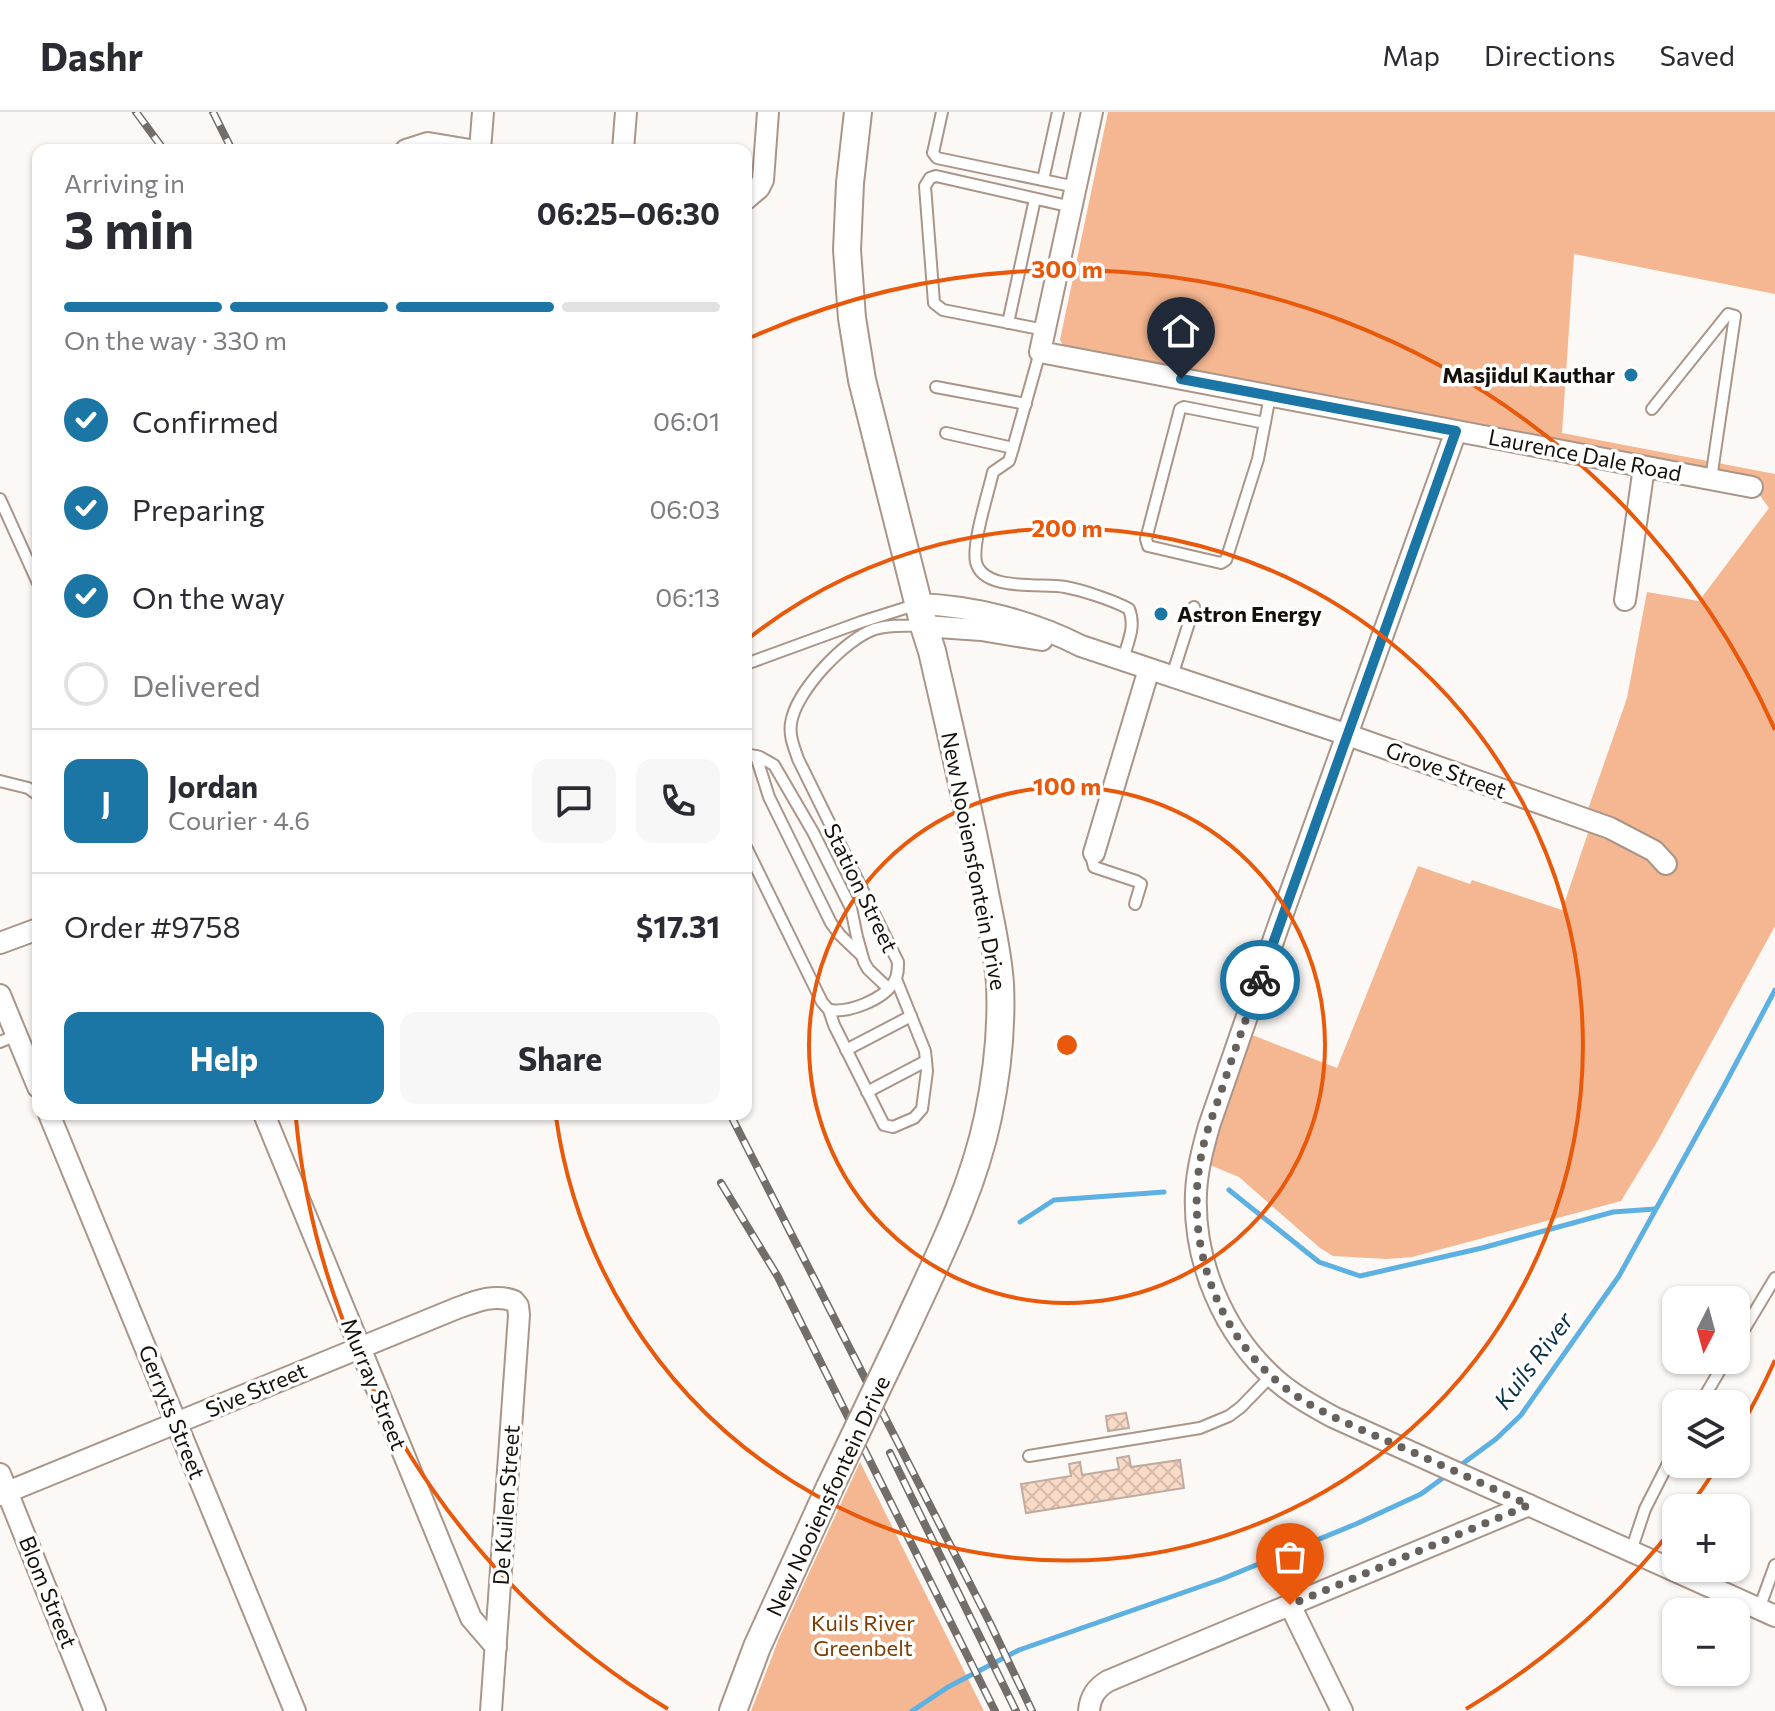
<!DOCTYPE html>
<meta charset="utf-8">
<style>
:root{--surface:#fff;--page:#f7f7f7;--text:#2b2b33;--muted:#7c7c81;--line:#e1e1e2;--accent:#1c76a5}
body{margin:0;font-family:Commissioner,sans-serif;background:var(--page);color:var(--text);height:100vh;display:flex;flex-direction:column;font-size:30px;white-space:nowrap}
*{box-sizing:border-box;margin:0}
p{font-size:26px;color:var(--muted)}
.icon{flex:none;width:44px;height:44px;fill:none;stroke:currentColor;stroke-width:2;stroke-linecap:round;stroke-linejoin:round}
.map{position:relative;flex:1;overflow:hidden}
.side{position:absolute;left:32px;top:32px;width:720px;height:976px;display:flex;flex-direction:column;background:var(--surface);border-radius:16px;box-shadow:0 2px 6px #0004}
.side>*{flex:none}
.needle{width:52px;rotate:186deg}
.fabs{position:absolute;left:1662px;top:1174px;display:grid;gap:16px}
.fabs a{display:grid;place-items:center;width:88px;height:88px;border-radius:16px;background:var(--surface);box-shadow:0 2px 6px #0004;font-size:40px}
.pin{position:absolute;display:grid;place-items:center;width:68px;height:68px;color:#fff;margin:-82px -34px;border-radius:50% 50% 50% 0;rotate:-45deg;box-shadow:0 0 8px #0007}
.pin .icon{rotate:45deg}
.courier{position:absolute;display:grid;place-items:center;width:80px;height:80px;margin:-40px;border:6px solid #1c76a5;border-radius:50%;background:#fff;color:#222;box-shadow:0 2px 10px #0007}
.overview em{font-style:normal;font-weight:700}
.overview div{display:flex;flex-direction:column-reverse}
.overview{display:flex;align-items:center;justify-content:space-between;height:136px;padding:0 32px}
h1{font-size:52px;font-weight:700;line-height:60px}
.bar{display:grid;grid-template-columns:repeat(4,1fr);gap:12px 8px;align-content:center;height:96px;padding:0 32px}
.bar i{height:10px;border-radius:6px;background:var(--line)}
.bar .current{background:var(--accent)}
.bar p{grid-column:span 4}
.line{display:flex;align-items:center;gap:20px;padding:0 32px;border-top:2px solid var(--line)}
.line div{flex:1}
.round{display:grid;place-items:center;flex:none;width:84px;height:84px;border-radius:16px;background:var(--page)}
ol{padding:0 32px;list-style:none}
li{display:flex;align-items:center;gap:24px;height:88px}
li p{margin-inline-start:auto}
li .icon{padding:8px;border-radius:50%;background:var(--accent);color:#fff;stroke-width:4}
li:last-child{color:var(--muted)}
li i{width:44px;height:44px;border:4px solid var(--line);border-radius:50%}
.primary-button{display:flex;gap:16px;margin-top:auto;padding:16px 32px}
.primary-button a{flex:1;height:92px;border-radius:16px;background:var(--accent);color:#fff;font-size:32px;font-weight:700;line-height:92px;text-align:center}
.primary-button a+a{background:var(--page);color:var(--text)}
header{display:flex;align-items:center;gap:48px;box-sizing:border-box;height:112px;padding:0 40px;background:var(--surface);border-bottom:2px solid var(--line)}
header strong{font-size:38px}
nav{display:flex;gap:44px;margin-inline-start:auto;font-size:28px}
.map>svg:first-child{display:block}
</style>
<header>
<strong>Dashr</strong>
<nav><a>Map</a><a>Directions</a><a>Saved</a></nav>
</header>
<div class="map">
<svg width="1775" height="1599" viewBox="0 0 1775 1599">
<defs>
<pattern id="building-cross-hatch" width="8" height="8" patternUnits="userSpaceOnUse" patternTransform="scale(2)"><rect width="8" height="8" fill="#f9dac7"/><path d="M0 0l8 8M0 8l8-8" fill="none" stroke="#d5baaa"/></pattern>
</defs>
<rect width="100%" height="100%" fill="#fcf8f5"/>
<!-- green -->
<g fill="#f5b791">
<path d="M1108,0H1775V182L1574,142L1562,321L1775,362V814L1657,1030L1621,1089L1412,1145L1387,1147L1333,1144L1320,1136L1239,1065L1210,1053L1222,1008L1252,923L1337,956L1418,754L1470,772L1472,768L1562,798L1592,709L1585,706L1627,586L1647,480L1699,489L1769,396L1753,374L1064,235L1060,228Z"/>
<path d="M860,1350L984,1599H751L780,1524Z"/>
</g>
<g fill="none" stroke-linecap="round" stroke-linejoin="round">
<!-- stream -->
<g stroke="#5db0e2" stroke-width="5">
<path d="M1229,1078L1319,1150L1360,1164L1482,1136L1613,1100L1655,1097"/>
<path d="M1020,1110L1054,1088L1164,1080"/>
<path d="M1458,1355L1496,1327L1521,1303L1619,1164L1724,974L1775,878"/>
<path d="M912,1599L948,1575L1019,1538L1222,1467L1356,1412L1421,1382L1447,1363"/>
</g>
</g>
<!-- building -->
<g fill="url(#building-cross-hatch)" stroke="#bfab9f" stroke-width="2">
<path d="M1126,1301L1129,1316L1108,1319L1106,1304Z"/>
<path d="M1129,1344L1131,1355L1180,1348L1184,1376L1026,1401L1021,1372L1071,1364L1069,1352L1080,1350L1082,1363L1119,1357L1117,1346Z"/>
</g>
<g fill="none" stroke-linecap="round" stroke-linejoin="round">
<defs>
<g id="service">
<path d="M942,0L933,41L937,46L1076,75"/>
<path d="M1043,68L1058,0"/>
<path d="M1008,211L1035,87"/>
<path d="M1045,218L943,198L934,191L925,74L930,66L936,64L1072,95"/>
<path d="M936,275L1026,292"/>
<path d="M1652,297L1728,202L1735,204L1711,367"/>
<path d="M1265,311L1184,295L1180,297L1146,427L1148,434L1221,451L1226,448L1258,347L1270,284"/>
<path d="M946,321L1013,336L1040,240"/>
<path d="M1013,336L1009,349L993,360C988,382 972,431 976,450C983,480 1042,471 1065,475C1082,478 1115,489 1129,497C1136,514 1128,530 1123,547"/>
<path d="M0,387L38,471"/>
<path d="M746,552L861,510L918,492"/>
<path d="M1172,564L1194,495"/>
<path d="M746,642L760,645L774,653L813,720L851,796L857,825L864,850L868,857L888,876"/>
<path d="M756,644L769,685L831,811L840,823L861,843"/>
<path d="M0,669L28,676L38,683"/>
<path d="M746,735L822,890L829,898L834,913L884,1013L893,1015L914,1006L922,997L927,959L925,939L896,867"/>
<path d="M1094,741L1092,747L1094,755L1136,769L1141,772L1135,792"/>
<path d="M829,898C849,901 883,888 894,870C898,864 898,857 898,850L798,647C794,635 789,624 791,611C796,579 845,527 875,517C891,512 908,514 924,514"/>
<path d="M0,930L17,923"/>
<path d="M846,938L911,904"/>
<path d="M867,980L926,949"/>
<path d="M1736,1231L1775,1166"/>
<path d="M1700,1292L1726,1248"/>
<path d="M1029,1344L1200,1316L1229,1304L1241,1295L1271,1264"/>
<path d="M1631,1439L1645,1397L1676,1336"/>
<path d="M1759,1497L1775,1453"/>
</g>
<g id="minor">
<path d="M1092,0L1040,240L1752,375"/>
<path d="M406,38L428,31L470,38"/>
<path d="M480,38L483,0"/>
<path d="M623,38L626,0"/>
<path d="M746,87L759,76L763,68L768,0"/>
<path d="M1456,319L1278,815L1209,1014C1203,1036 1197,1058 1196,1081C1193,1150 1224,1222 1276,1268C1293,1283 1313,1294 1333,1305L1775,1504"/>
<path d="M1625,488L1644,355"/>
<path d="M918,492C974,494 1032,509 1081,534L1348,623L1610,716L1654,739L1666,752"/>
<path d="M924,514L981,518L1042,528"/>
<path d="M1094,741L1149,557"/>
<path d="M0,831L38,817"/>
<path d="M0,883L38,975"/>
<path d="M49,1002L295,1599"/>
<path d="M264,1002L471,1506L496,1535"/>
<path d="M0,1362L95,1599"/>
<path d="M0,1383L455,1197C474,1190 494,1181 514,1189L518,1194L519,1203L491,1599"/>
<path d="M1290,1493L1342,1599"/>
<path d="M1089,1599C1090,1585 1096,1576 1108,1569L1529,1393"/>
</g>
<g id="tertiary">
<path d="M858,0L850,71L847,138L852,206L862,268L924,514L932,539C950,618 969,697 984,776C990,808 998,840 1000,872C1002,916 997,962 988,1005C972,1081 936,1150 904,1220"/>
<path d="M733,1599L757,1535L830,1375"/>
</g>
</defs>
<!-- service casing -->
<use href="#service" stroke="#a99589" stroke-width="14"/>
<!-- minor casing -->
<use href="#minor" stroke="#a99589" stroke-width="24"/>
<!-- tertiary casing -->
<use href="#tertiary" stroke="#a99589" stroke-width="30"/>
<!-- service -->
<use href="#service" stroke="#fff" stroke-width="10"/>
<!-- minor -->
<use href="#minor" stroke="#fff" stroke-width="20"/>
<!-- tertiary -->
<use href="#tertiary" stroke="#fff" stroke-width="26"/>
<defs>
<g id="rail">
<path d="M136,0L164,38"/>
<path d="M213,0L232,38"/>
<path d="M730,1002L990,1511L1032,1599"/>
<path d="M721,1071L778,1165L995,1599"/>
<path d="M890,1341L1016,1599"/>
</g>
</defs>
<!-- rail casing -->
<use href="#rail" stroke="#736e69" stroke-width="8"/>
<!-- rail -->
<use href="#rail" stroke="#fff" stroke-width="5" stroke-dasharray="15" stroke-linecap="butt"/>
<defs>
<path id="tertiary-bridge" d="M830,1375L904,1220"/>
</defs>
<!-- tertiary-bridge casing -->
<use href="#tertiary-bridge" stroke="#a99589" stroke-width="30" stroke-linecap="butt"/>
<!-- tertiary-bridge -->
<use href="#tertiary-bridge" stroke="#fff" stroke-width="26"/>
</g>
<g fill="none" stroke-linecap="round" stroke-linejoin="round">
<!-- done -->
<path stroke="#66615d" stroke-width="8" stroke-dasharray="0 14.4" d="M1260,868C1247,904 1234,940 1222,977C1215,998 1206,1019 1202,1040C1182,1132 1219,1233 1298,1285C1325,1303 1356,1315 1385,1328C1433,1349 1481,1371 1529,1393L1290,1493"/>
<!-- route -->
<path stroke="#1c76a5" stroke-width="10" d="M1181,267L1456,319L1260,868"/>
</g>
<!-- distance rings -->
<g fill="none" stroke="#e8590c" stroke-width="4">
<circle cx="1067" cy="933" r="258"/>
<path d="M749 526A516 516 0 1 1 556 1005"/>
<path d="M1775 1248A775 775 0 0 1 1738 1320M1717 1355A775 775 0 0 1 1690 1394M1674 1415A775 775 0 0 1 1466 1597M668 1597A775 775 0 0 1 296 1007M752 225A775 775 0 0 1 1775 618"/>
</g>
<!-- markers -->
<g fill="#1c76a5" stroke="#fff" stroke-width="3">
<circle cx="1631" cy="263" r="8"/>
<circle cx="1161" cy="502" r="8"/>
</g>
<g text-anchor="middle" stroke-width="7" stroke-linejoin="round" paint-order="stroke">
<!-- poi labels -->
<g font-size="22" font-weight="bold" fill="#16100b" stroke="#fff" text-anchor="end">
<text x="1615" y="271">Masjidul Kauthar</text>
<text x="1177" y="510" text-anchor="start">Astron Energy</text>
</g>
<!-- street labels -->
<g font-size="22" fill="#16100b" stroke="#fff">
<text transform="translate(1585 343) rotate(11)" y="8">Laurence Dale Road</text>
<text transform="translate(1446 658) rotate(20)" y="8">Grove Street</text>
<text transform="translate(974 749) rotate(79)" y="8">New Nooiensfontein Drive</text>
<text transform="translate(861 776) rotate(64)" y="8">Station Street</text>
<text transform="translate(374 1272) rotate(68)" y="8">Murray Street</text>
<text transform="translate(256 1278) rotate(-23)" y="8">Sive Street</text>
<text transform="translate(172 1300) rotate(68)" y="8">Gerryts Street</text>
<text transform="translate(828 1384) rotate(-65)" y="8">New Nooiensfontein Drive</text>
<text transform="translate(506 1393) rotate(-86)" y="8">De Kuilen Street</text>
<text transform="translate(48 1480) rotate(68)" y="8">Blom Street</text>
</g>
<!-- park labels -->
<g font-size="22" fill="#7f3c00" stroke="#fff">
<text x="863" y="1519">Kuils River<tspan x="863" dy="25">Greenbelt</tspan></text>
</g>
<!-- water labels -->
<g font-size="24" font-style="italic" fill="#0a3045" stroke="#fff">
<text transform="translate(1534 1249) rotate(-53)" y="8">Kuils River</text>
</g>
</g>
<circle cx="1067" cy="933" r="12" fill="#e8590c" stroke="#fff" stroke-width="4"/>
<g font-size="24" text-anchor="middle" font-weight="bold" fill="#e8590c" stroke="#fff" stroke-width="7" stroke-linejoin="round" paint-order="stroke">
<text x="1067" y="166">300 m</text>
<text x="1067" y="425">200 m</text>
<text x="1067" y="683">100 m</text>
</g>
</svg>
<div class="fabs">
<a><svg class="needle" viewBox="-14 -14 28 28"><path d="M0-13l5 13h-10z" fill="#e53935"/><path d="M0 13l5-13h-10z" fill="#7c7c81"/></svg></a>
<a><svg class="icon" aria-label="layers" viewBox="0 0 24 24"><path d="M12 4l9 5-9 5-9-5zM3 14l9 5 9-5"/></svg></a>
<a>+</a>
<a>−</a>
</div>
<div class="pin" style="left:1290px;top:1493px;background:#ea580c"><svg class="icon" aria-label="bag" viewBox="0 0 24 24"><path d="M5 8h14l-1 12H6zM9 8a3 3 0 0 1 6 0"/></svg></div>
<div class="pin" style="left:1181px;top:267px;background:#1f2937"><svg class="icon" aria-label="home" viewBox="0 0 24 24"><path d="M3 11l9-7 9 7M6 9v11h12V9"/></svg></div>
<div class="courier" style="left:1260px;top:868px"><svg class="icon" aria-label="bike" viewBox="0 0 24 24"><circle cx="6" cy="16" r="4"/><circle cx="18" cy="16" r="4"/><path d="M6 16l4-8h5l3 8M10 8l3 8H6M13 5h3"/></svg></div>
<section class="side">
<div class="overview"><div><h1>3 min</h1><p>Arriving in</p></div><em>06:25–06:30</em></div>
<div class="bar"><i class="current"></i><i class="current"></i><i class="current"></i><i></i><p>On the way · 330 m</p></div>
<ol>
<li><svg class="icon" aria-label="check" viewBox="0 0 24 24"><path d="M5 12l5 5 9-10"/></svg>Confirmed<p>06:01</p></li>
<li><svg class="icon" aria-label="check" viewBox="0 0 24 24"><path d="M5 12l5 5 9-10"/></svg>Preparing<p>06:03</p></li>
<li><svg class="icon" aria-label="check" viewBox="0 0 24 24"><path d="M5 12l5 5 9-10"/></svg>On the way<p>06:13</p></li>
<li><i></i>Delivered</li>
</ol>
<div class="line" style="height:144px"><b class="round" style="background:var(--accent);color:#fff">J</b><div><b>Jordan</b><p>Courier · 4.6</p></div><a class="round"><svg class="icon" aria-label="chat" viewBox="0 0 24 24"><path d="M4 5h16v11H9l-5 4z"/></svg></a><a class="round"><svg class="icon" aria-label="phone" viewBox="0 0 24 24"><path d="M5 4h4l2 5-3 2q2 4 5 5l2-3 5 2v4C11 20 4 13 5 4z"/></svg></a></div>
<div class="line" style="height:104px"><div>Order #9758</div><b>$17.31</b></div>
<div class="primary-button"><a>Help</a><a>Share</a></div>
</section>
</div>
